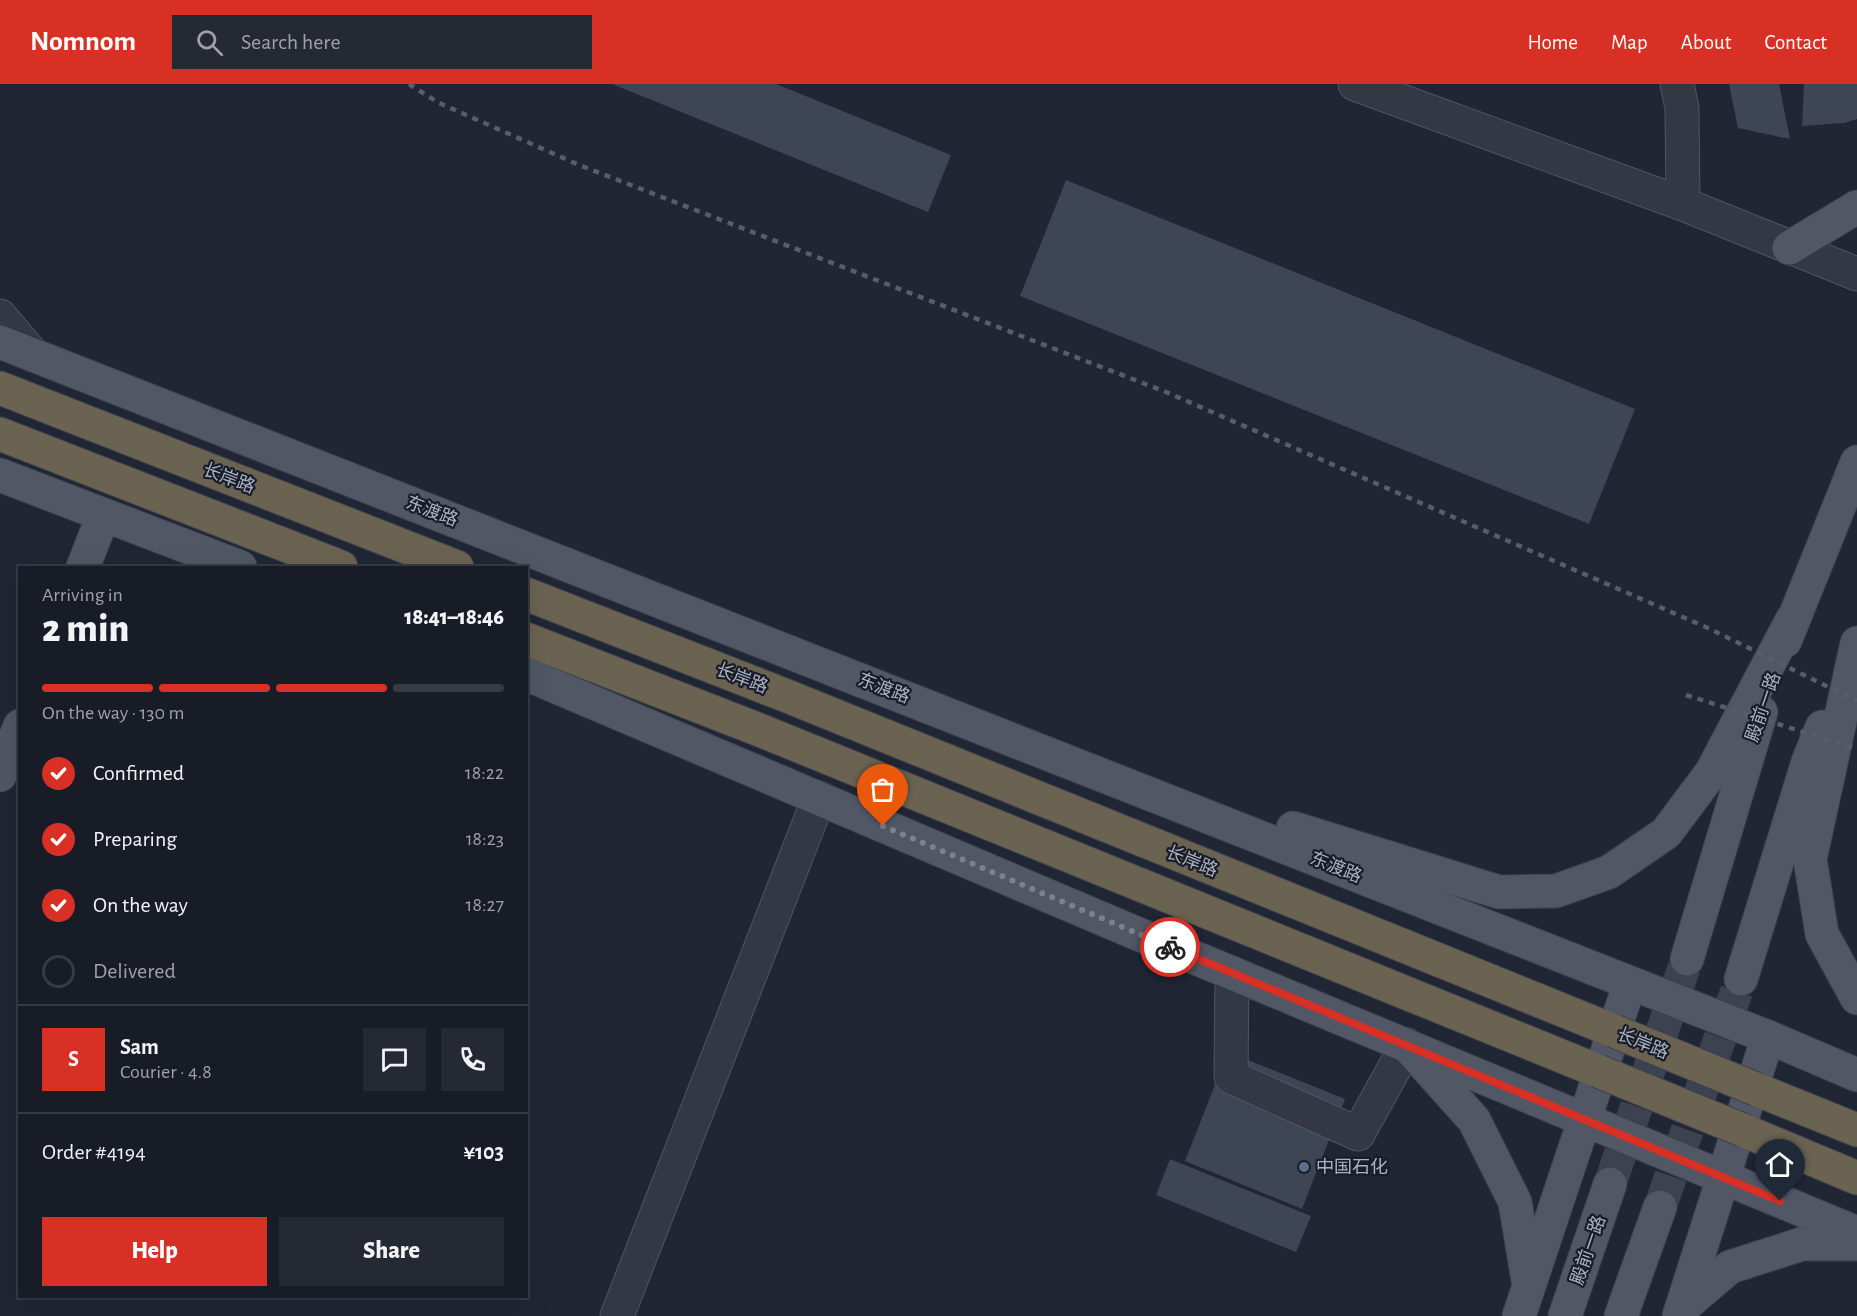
<!DOCTYPE html>
<meta charset="utf-8">
<style>
:root{--surface:#181c27;--page:#252933;--text:#f1f3f6;--muted:#9fa1a7;--line:#363a44;--accent:#d93025}
body{margin:0;font-family:"Alegreya Sans","Noto Sans SC",sans-serif;background:var(--page);color:var(--text);height:100vh;display:flex;flex-direction:column;font-size:22px;white-space:nowrap}
*{box-sizing:border-box;margin:0}
p{font-size:20px;color:var(--muted)}
.icon{flex:none;width:33px;height:33px;fill:none;stroke:currentColor;stroke-width:2;stroke-linecap:round;stroke-linejoin:round}
.map{position:relative;flex:1;overflow:hidden}
.panel{position:absolute;left:18px;top:482px;width:510px;height:732px;display:flex;flex-direction:column;background:var(--surface);border-radius:0px;box-shadow:0 6px 24px #0002,0 0 0 2px var(--line)}
.panel>*{flex:none}
.pin{position:absolute;display:grid;place-items:center;width:51px;height:51px;color:#fff;margin:-62px -26px;border-radius:50% 50% 50% 0;rotate:-45deg;box-shadow:0 0 6px #0007}
.pin .icon{rotate:45deg}
.courier{position:absolute;display:grid;place-items:center;width:60px;height:60px;margin:-30px;border:4px solid #d93025;border-radius:50%;background:#fff;color:#222;box-shadow:0 2px 8px #0007}
.summary em{font-style:normal;font-weight:800}
.summary div{display:flex;flex-direction:column-reverse}
.summary{display:flex;align-items:center;justify-content:space-between;height:102px;padding:0 24px}
h1{font-size:39px;font-weight:800;line-height:45px}
.bar{display:grid;grid-template-columns:repeat(4,1fr);gap:9px 6px;align-content:center;height:72px;padding:0 24px}
.bar i{height:8px;border-radius:4px;background:var(--line)}
.bar .active{background:var(--accent)}
.bar p{grid-column:span 4}
.line{display:flex;align-items:center;gap:15px;padding:0 24px;border-top:2px solid var(--line)}
.line div{flex:1}
.round{display:grid;place-items:center;flex:none;width:63px;height:63px;border-radius:0px;background:var(--page)}
ol{padding:0 24px;list-style:none}
li{display:flex;align-items:center;gap:18px;height:66px}
li p{margin-inline-start:auto}
li .icon{padding:6px;border-radius:50%;background:var(--accent);color:#fff;stroke-width:4}
li:last-child{color:var(--muted)}
li i{width:33px;height:33px;border:3px solid var(--line);border-radius:50%}
.cta{display:flex;gap:12px;margin-top:auto;padding:12px 24px}
.cta a{flex:1;height:69px;border-radius:0px;background:var(--accent);color:#fff;font-size:24px;font-weight:800;line-height:69px;text-align:center}
.cta a+a{background:var(--page);color:var(--text)}
header{display:flex;align-items:center;gap:36px;box-sizing:border-box;height:84px;padding:0 30px;background:var(--accent);color:#fff}
header strong{font-size:28px}
nav{display:flex;gap:33px;margin-inline-start:auto;font-size:21px}
.search{width:420px;height:54px;background:var(--page);display:flex;align-items:center;gap:15px;box-sizing:border-box;padding:0 21px;border-radius:0px;color:var(--muted);font-size:22px}
.map>svg:first-child{display:block}
</style>
<header>
<strong>Nomnom</strong>
<div class="search"><svg class="icon" aria-label="search" viewBox="0 0 24 24"><circle cx="10" cy="10" r="6"/><path d="M15 15l6 6"/></svg>Search here</div>
<nav><a>Home</a><a>Map</a><a>About</a><a>Contact</a></nav>
</header>
<div class="map">
<svg width="1857" height="1232" viewBox="0 0 1857 1232">
<rect width="100%" height="100%" fill="#202634"/>
<!-- building -->
<g fill="#3e4555">
<path d="M612,0H776L951,71L928,128Z"/>
<path d="M1729,0H1779L1790,55L1738,44Z"/>
<path d="M1804,0H1857V35L1844,39L1802,42Z"/>
<path d="M1066,96L1635,325L1589,440L1020,212Z"/>
<path d="M1228,968L1345,1015L1302,1125L1185,1077Z"/>
<path d="M1170,1075L1311,1132L1296,1168L1156,1111Z"/>
</g>
<g fill="none" stroke-linecap="round" stroke-linejoin="round">
<!-- major-tunnel -->
<g stroke="#3c4250" stroke-width="33" stroke-dasharray="33 16" stroke-linecap="butt">
<path d="M1610,1100L1687,875"/>
<path d="M1660,1123L1741,895"/>
</g>
<defs>
<g id="minor">
<path d="M1355,0L1683,120L1857,190"/>
<path d="M1677,0L1682,24L1683,120"/>
<path d="M0,232L33,271"/>
<path d="M1232,889L1231,993L1358,1050L1407,961"/>
<path d="M617,1232L819,714"/>
</g>
<g id="major">
<path d="M1789,164L1857,123"/>
<path d="M0,258L1768,953L1857,991"/>
<path d="M0,391L240,483"/>
<path d="M83,483L103,432"/>
<path d="M1785,557L1857,378"/>
<path d="M1857,559L1810,775L1822,850L1857,914"/>
<path d="M526,590L1138,850L1857,1149"/>
<path d="M0,691L20,642"/>
<path d="M1293,744L1499,808L1556,807L1609,788L1666,749L1711,689L1792,536"/>
<path d="M1687,875L1761,628"/>
<path d="M1741,895L1808,678L1822,643"/>
<path d="M1412,967L1474,1036L1515,1118L1528,1196"/>
<path d="M1682,1224L1730,1183L1802,1160H1857"/>
<path d="M1519,1232L1630,899"/>
<path d="M1565,1232L1610,1100"/>
<path d="M1621,1232L1660,1123"/>
<path d="M1679,1232L1768,953"/>
</g>
<g id="highway">
<path d="M0,304L457,483"/>
<path d="M0,350L341,483"/>
<path d="M526,510L787,612L1614,947"/>
<path d="M526,555L767,649L1598,987"/>
<path d="M1758,1006L1857,1046"/>
<path d="M1745,1047L1857,1094"/>
</g>
</defs>
<!-- minor casing -->
<use href="#minor" stroke="#515563" stroke-width="35"/>
<!-- major casing -->
<use href="#major" stroke="#3d414e" stroke-width="35"/>
<!-- highway casing -->
<use href="#highway" stroke="#3e424f" stroke-width="35"/>
<!-- minor -->
<use href="#minor" stroke="#333844" stroke-width="33"/>
<!-- major -->
<use href="#major" stroke="#515765" stroke-width="33"/>
<!-- highway -->
<use href="#highway" stroke="#6a6351" stroke-width="33"/>
<!-- rail -->
<g stroke="#575d6d" stroke-width="4.5" stroke-dasharray="6 6" stroke-linecap="butt">
<path d="M409,0L437,18L579,81L1166,308L1708,544L1857,617"/>
<path d="M1686,611L1857,665"/>
</g>
<defs>
<g id="highway-bridge">
<path d="M1614,947L1758,1006"/>
<path d="M1598,987L1745,1047"/>
</g>
</defs>
<!-- highway-bridge casing -->
<use href="#highway-bridge" stroke="#3e424f" stroke-width="35" stroke-linecap="butt"/>
<!-- highway-bridge -->
<use href="#highway-bridge" stroke="#6a6351" stroke-width="33"/>
</g>
<g fill="none" stroke-linecap="round" stroke-linejoin="round">
<!-- done -->
<path stroke="#7c8190" stroke-width="6" stroke-dasharray="0 10.8" d="M883,742L1170,863"/>
<!-- route -->
<path stroke="#d93025" stroke-width="8" d="M1170,863L1780,1117"/>
</g>
<!-- markers -->
<circle fill="#5c6f8a" stroke="#191d29" stroke-width="2" cx="1304" cy="1083" r="6"/>
<g text-anchor="middle" stroke-width="4.5" stroke-linejoin="round" paint-order="stroke">
<!-- street labels -->
<g font-size="18" fill="#adb2c2" stroke="#191d29">
<text transform="translate(229 394) rotate(21)" y="6">长岸路</text>
<text transform="translate(432 427) rotate(21)" y="6">东渡路</text>
<text transform="translate(742 594) rotate(21)" y="6">长岸路</text>
<text transform="translate(884 604) rotate(21)" y="6">东渡路</text>
<text transform="translate(1763 623) rotate(-71)" y="6">殿前一路</text>
<text transform="translate(1192 777) rotate(22)" y="6">长岸路</text>
<text transform="translate(1336 783) rotate(22)" y="6">东渡路</text>
<text transform="translate(1643 959) rotate(22)" y="6">长岸路</text>
<text transform="translate(1588 1166) rotate(-71)" y="6">殿前一路</text>
</g>
<!-- poi labels -->
<g font-size="18" fill="#adb2c2" stroke="#191d29" text-anchor="start">
<text x="1316" y="1089">中国石化</text>
</g>
</g>
</svg>
<div class="pin" style="left:883px;top:742px;background:#ea580c"><svg class="icon" aria-label="bag" viewBox="0 0 24 24"><path d="M5 8h14l-1 12H6zM9 8a3 3 0 0 1 6 0"/></svg></div>
<div class="pin" style="left:1780px;top:1117px;background:#1f2937"><svg class="icon" aria-label="home" viewBox="0 0 24 24"><path d="M3 11l9-7 9 7M6 9v11h12V9"/></svg></div>
<div class="courier" style="left:1170px;top:863px"><svg class="icon" aria-label="bike" viewBox="0 0 24 24"><circle cx="6" cy="16" r="4"/><circle cx="18" cy="16" r="4"/><path d="M6 16l4-8h5l3 8M10 8l3 8H6M13 5h3"/></svg></div>
<section class="panel">
<div class="summary"><div><h1>2 min</h1><p>Arriving in</p></div><em>18:41–18:46</em></div>
<div class="bar"><i class="active"></i><i class="active"></i><i class="active"></i><i></i><p>On the way · 130 m</p></div>
<ol>
<li><svg class="icon" aria-label="check" viewBox="0 0 24 24"><path d="M5 12l5 5 9-10"/></svg>Confirmed<p>18:22</p></li>
<li><svg class="icon" aria-label="check" viewBox="0 0 24 24"><path d="M5 12l5 5 9-10"/></svg>Preparing<p>18:23</p></li>
<li><svg class="icon" aria-label="check" viewBox="0 0 24 24"><path d="M5 12l5 5 9-10"/></svg>On the way<p>18:27</p></li>
<li><i></i>Delivered</li>
</ol>
<div class="line" style="height:108px"><b class="round" style="background:var(--accent);color:#fff">S</b><div><b>Sam</b><p>Courier · 4.8</p></div><a class="round"><svg class="icon" aria-label="chat" viewBox="0 0 24 24"><path d="M4 5h16v11H9l-5 4z"/></svg></a><a class="round"><svg class="icon" aria-label="phone" viewBox="0 0 24 24"><path d="M5 4h4l2 5-3 2q2 4 5 5l2-3 5 2v4C11 20 4 13 5 4z"/></svg></a></div>
<div class="line" style="height:78px"><div>Order #4194</div><b>¥103</b></div>
<div class="cta"><a>Help</a><a>Share</a></div>
</section>
</div>
